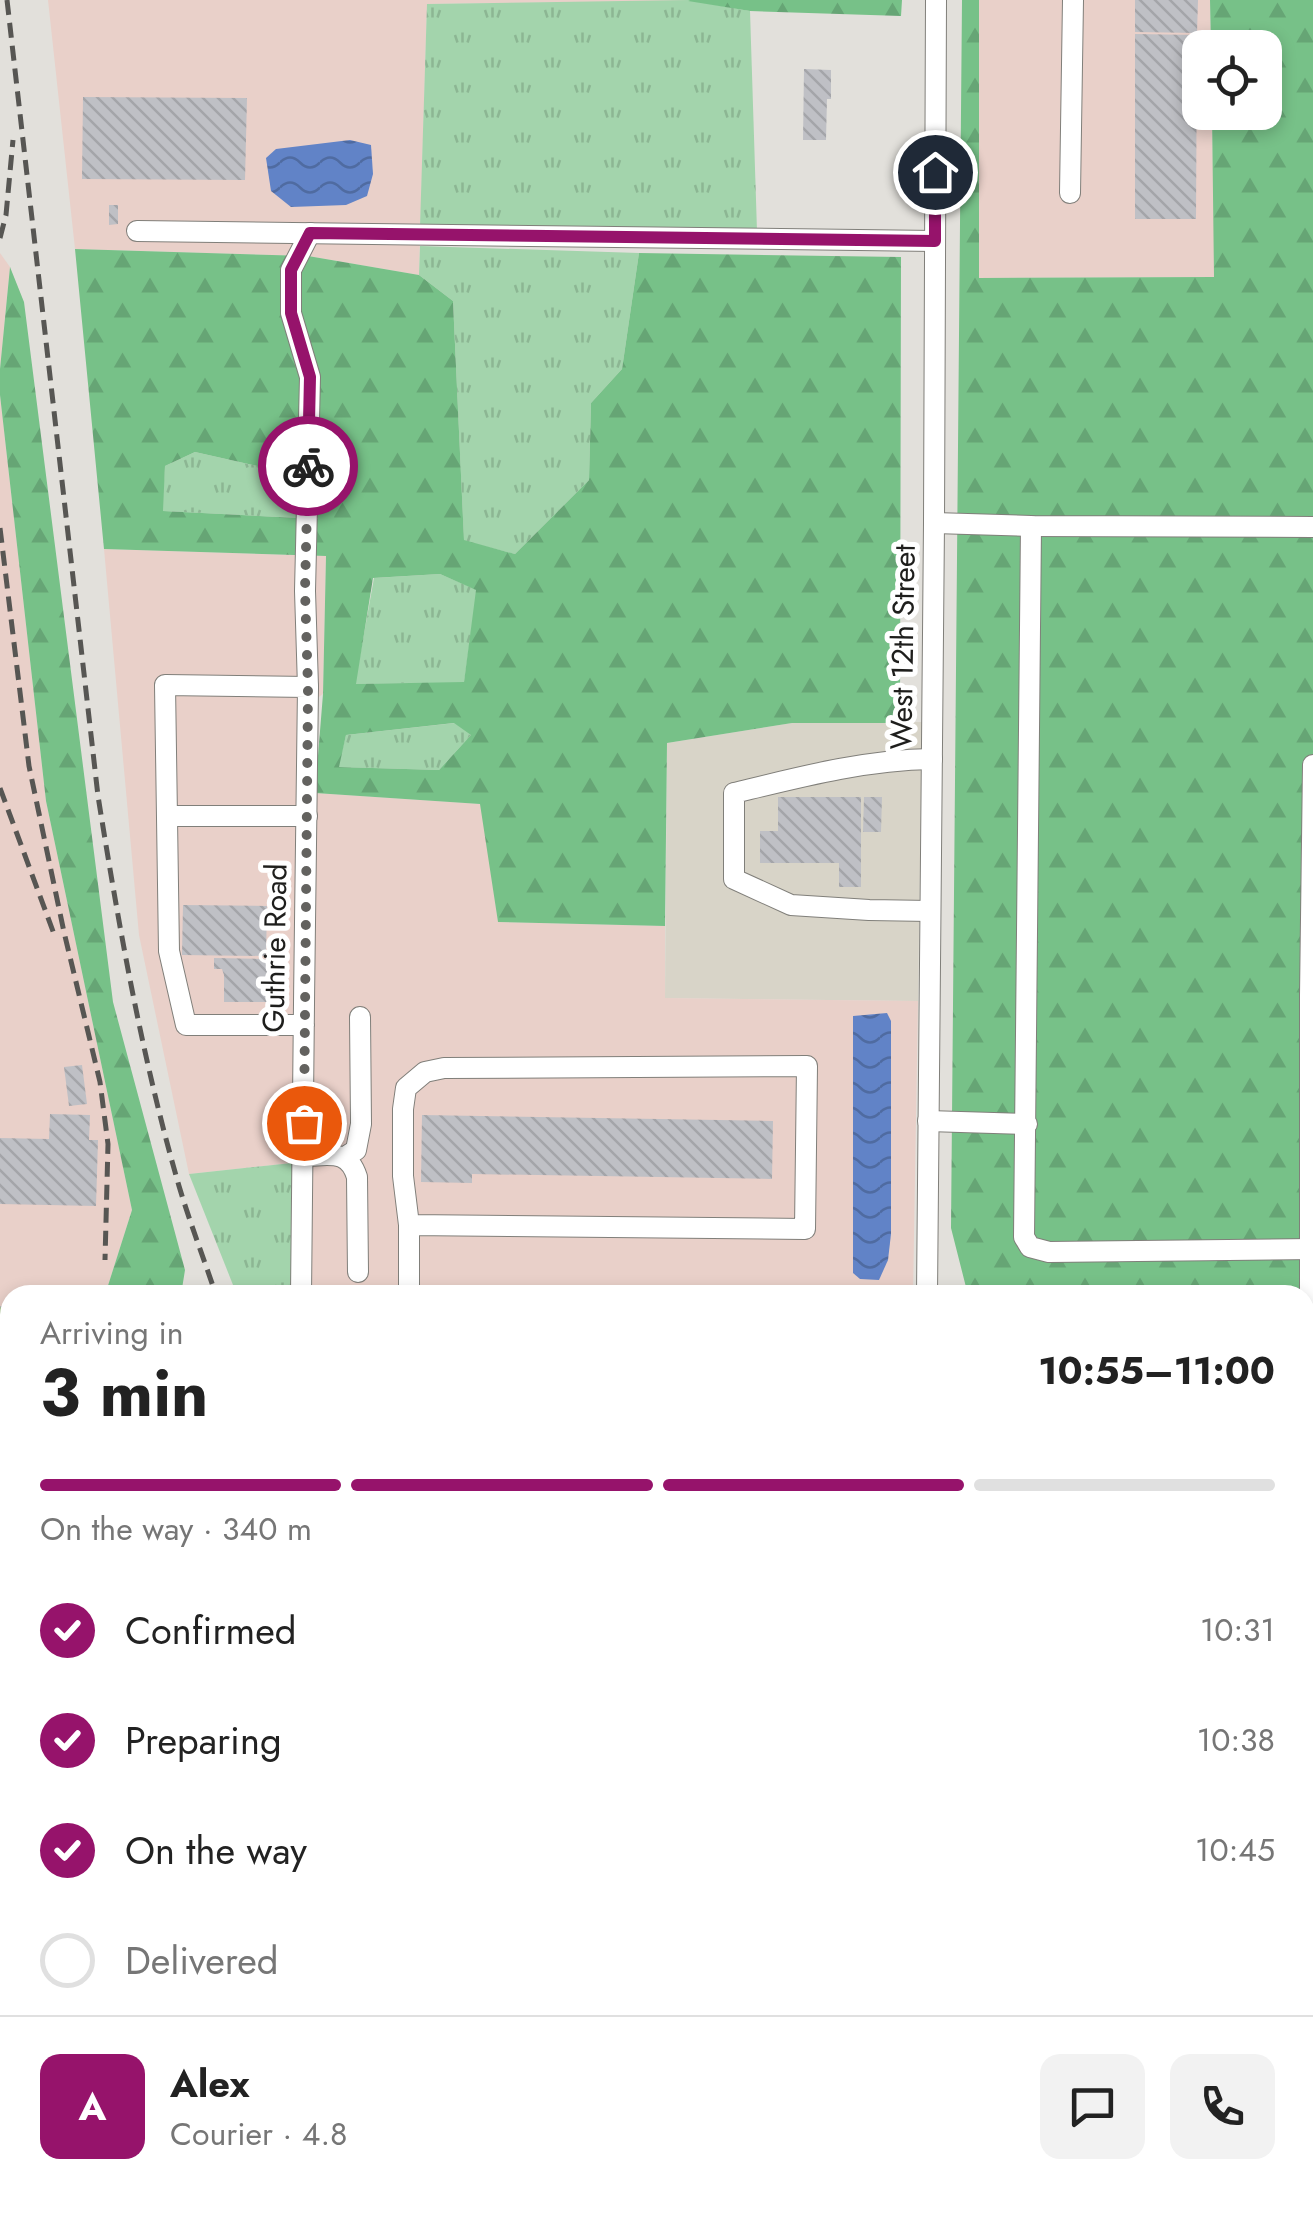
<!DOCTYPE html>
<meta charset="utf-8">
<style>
:root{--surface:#fff;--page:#f2f2f2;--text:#222;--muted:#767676;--line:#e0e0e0;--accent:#96136b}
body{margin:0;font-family:Jost,sans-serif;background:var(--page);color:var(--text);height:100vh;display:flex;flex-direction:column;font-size:38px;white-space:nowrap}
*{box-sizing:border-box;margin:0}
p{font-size:32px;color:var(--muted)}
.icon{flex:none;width:55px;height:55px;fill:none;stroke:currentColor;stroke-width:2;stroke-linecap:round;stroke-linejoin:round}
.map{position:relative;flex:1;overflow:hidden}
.sheet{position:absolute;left:0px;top:1285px;width:1315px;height:930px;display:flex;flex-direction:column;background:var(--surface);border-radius:30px 30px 0 0;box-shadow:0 5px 15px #0003}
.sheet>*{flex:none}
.buttons{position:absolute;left:1182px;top:30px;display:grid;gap:20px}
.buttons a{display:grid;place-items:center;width:100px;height:100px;border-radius:20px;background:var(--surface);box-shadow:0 5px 15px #0003;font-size:50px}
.pin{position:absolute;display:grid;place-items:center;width:85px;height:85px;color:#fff;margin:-42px;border:5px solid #fff;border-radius:50%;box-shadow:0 2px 10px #0007}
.courier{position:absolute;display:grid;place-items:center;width:100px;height:100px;margin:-50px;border:8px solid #96136b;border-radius:50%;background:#fff;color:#222;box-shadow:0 2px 12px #0007}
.head em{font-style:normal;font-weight:700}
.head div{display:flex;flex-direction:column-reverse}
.head{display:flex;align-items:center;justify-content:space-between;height:170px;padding:0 40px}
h1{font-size:65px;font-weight:700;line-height:75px}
.bar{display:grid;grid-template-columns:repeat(4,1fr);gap:15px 10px;align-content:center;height:120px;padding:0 40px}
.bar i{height:12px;border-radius:8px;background:var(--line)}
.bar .on{background:var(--accent)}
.bar p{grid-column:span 4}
.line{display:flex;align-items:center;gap:25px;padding:0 40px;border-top:2px solid var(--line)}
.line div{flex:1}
.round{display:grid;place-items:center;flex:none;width:105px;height:105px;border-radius:20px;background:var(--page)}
ol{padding:0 40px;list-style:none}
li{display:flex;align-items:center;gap:30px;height:110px}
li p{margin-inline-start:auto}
li .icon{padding:10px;border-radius:50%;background:var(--accent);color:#fff;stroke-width:4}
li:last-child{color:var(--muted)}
li i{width:55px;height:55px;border:5px solid var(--line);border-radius:50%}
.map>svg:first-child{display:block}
</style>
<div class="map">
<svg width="1313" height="2215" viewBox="0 0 1313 2215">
<defs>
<pattern id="grass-tufts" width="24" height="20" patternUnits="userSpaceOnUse" patternTransform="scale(2.5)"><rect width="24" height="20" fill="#a3d4ac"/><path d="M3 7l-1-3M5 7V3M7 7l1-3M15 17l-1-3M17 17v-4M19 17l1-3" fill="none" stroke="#8cb693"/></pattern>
<pattern id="forest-firs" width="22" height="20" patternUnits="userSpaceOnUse" patternTransform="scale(2.5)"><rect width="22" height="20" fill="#77c188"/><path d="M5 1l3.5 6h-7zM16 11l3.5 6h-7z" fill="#66a575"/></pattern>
<pattern id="water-waves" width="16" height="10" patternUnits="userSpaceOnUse" patternTransform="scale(2.5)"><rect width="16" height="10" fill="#6183c7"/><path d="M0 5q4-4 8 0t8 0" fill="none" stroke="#4f6ba1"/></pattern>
<pattern id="building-back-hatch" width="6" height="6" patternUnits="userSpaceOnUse" patternTransform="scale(2.5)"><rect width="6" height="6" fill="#bfc0c5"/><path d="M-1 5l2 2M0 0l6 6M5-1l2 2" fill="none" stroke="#a4a5a9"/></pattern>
</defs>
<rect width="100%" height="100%" fill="#e2e0db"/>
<!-- built -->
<path fill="#d8d4c8" d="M922,722L918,1001L665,998L667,743L792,723Z"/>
<!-- industrial -->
<g fill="#e9d0c9">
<path d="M48,0H688V1L427,4L419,275L308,256L75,249Z"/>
<path d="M979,0H1210L1211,47L1200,48V112L1212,113L1215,277L979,278Z"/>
<path d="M0,253L10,267L0,369Z"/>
<path d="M0,395L46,801L132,1210L105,1295H10V1308H0Z"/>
<path d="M104,549L326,556L323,694L299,711L292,1163L189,1174L139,935Z"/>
<path d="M315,793L481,804L498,922L665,926V998L918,1001L913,1295H310Z"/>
<path d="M0,1339H10V2205H575L570,2215H0Z"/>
<path d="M1305,1386H1313V2215H962V2205H1305Z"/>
</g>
<!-- grass -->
<g fill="url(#grass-tufts)">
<path d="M688,0L750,11L757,231L420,226L427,4Z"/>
<path d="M420,246L639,253L622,369L591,403L589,480L515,554L464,541L453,301L419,275Z"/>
<path d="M195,452L315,479L318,519L162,511L165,466Z"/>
<path d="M440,574L477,590L464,683L355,684L374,578Z"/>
<path d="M455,723L472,734L439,770L338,767L346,735Z"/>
<path d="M292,1163L294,1287L290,1295H237L189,1174Z"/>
</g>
<!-- forest -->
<g fill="url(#forest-firs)" fill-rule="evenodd">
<path d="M690,0H902L901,16L750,11L688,1Z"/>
<path d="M962,0H979V278L1214,277L1212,113L1265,112V48L1211,47L1210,0H1313V1306L1305,1295H968L951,1228Z"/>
<path d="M75,249L308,256L419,275L453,301L464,540L515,554L589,480L591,403L622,369L639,253L901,257L900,723H792L667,743L665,926L498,922L480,804L315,793L323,694L326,556L104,549ZM195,452L315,479L318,519L163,511L165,466ZM440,574L476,590L464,682L356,684L373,578ZM454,723L471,735L439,770L339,767L346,735Z"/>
<path d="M10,267L24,302L113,1002L185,1270L181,1295H105L132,1210L46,801L0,395V369Z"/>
<path d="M643,2205H902L903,2215H647Z"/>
</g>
<!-- water -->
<g fill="url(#water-waves)">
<path d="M350,140L371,145L373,174L367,196L346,205L291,207L271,191L266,158L276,149Z"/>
<path d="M887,1013L891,1021V1234L888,1260L879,1280L860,1279L853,1273V1016Z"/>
</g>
<!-- building -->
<g fill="url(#building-back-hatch)">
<path d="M1135,0H1198L1197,33L1135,32Z"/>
<path d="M1135,34L1197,35L1196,219H1135Z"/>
<path d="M804,69L831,70V99H827L826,140H803Z"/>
<path d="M83,97L247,98L245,180L82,179Z"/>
<path d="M109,205H118V224L109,225Z"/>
<path d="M778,797H861V887H839V863H760V831H778Z"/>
<path d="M864,797H882L881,832H863Z"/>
<path d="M183,905L267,906L266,956L182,955Z"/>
<path d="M214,958L268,959V1002H224V975L222,969H214Z"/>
<path d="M82,1065L87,1104L69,1106L64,1067Z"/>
<path d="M50,1114L90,1115L89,1140H98L96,1206L0,1204V1138L49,1139Z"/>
<path d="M422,1115L773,1121L772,1179L472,1174V1183L421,1182Z"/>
<path d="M0,1422L10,1423L9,1478L0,1477Z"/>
<rect x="0" y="1518" width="10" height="40"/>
<path d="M10,1878V1903L0,1896V1892Z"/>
<circle cx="5" cy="2121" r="5.5"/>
<circle cx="5" cy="2136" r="5.5"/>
</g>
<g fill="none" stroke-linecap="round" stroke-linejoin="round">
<defs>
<g id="minor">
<path d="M1070,193L1073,0"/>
<path d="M137,231L935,241"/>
<path d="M934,523L1031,526L1313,527"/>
<path d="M1031,526L1024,1237L1030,1247L1049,1252L1313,1249"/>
<path d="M308,687L305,591L310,377L291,313V270L310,233"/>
<path d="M167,816H307"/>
<path d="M930,911L869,910L791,905L734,879V793C800,777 864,760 932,759"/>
<path d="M928,1121L1027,1124"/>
<path d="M303,1156C329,1156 348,1148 357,1177L358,1272"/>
<path d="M345,1157L356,1150L361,1124L360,1017"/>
<path d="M409,1225L805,1229L807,1066L444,1068L425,1072L406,1088L403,1109V1176L409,1225V1295"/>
<path d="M301,1295C304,1092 304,890 308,687L165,685L169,951L186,1025H304"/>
<path d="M927,1295L934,523L936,0"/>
<path d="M1310,1344V995L1313,765"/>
<path d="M0,1389L10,1390"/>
<path d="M1305,1416L1313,1417"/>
<path d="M0,1661L10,1675"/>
<path d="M0,1737L10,1725"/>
<path d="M0,1928L10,1934"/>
<path d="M0,2051L10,2038"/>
<path d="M0,2196L10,2197"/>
<path d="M268,2205L275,2215"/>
<path d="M934,2205L935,2215"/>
<path d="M1168,2205L1169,2215"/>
</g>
<g id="major">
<path d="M0,1320H10"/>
<path d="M1305,1344H1313"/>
</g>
</defs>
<!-- minor casing -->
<use href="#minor" stroke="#807f7a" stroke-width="22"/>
<!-- major casing -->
<use href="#major" stroke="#bcbcbb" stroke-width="28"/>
<!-- minor -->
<use href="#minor" stroke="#fff" stroke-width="20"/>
<!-- major -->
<use href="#major" stroke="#a2c185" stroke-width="25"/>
<!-- rail -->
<g stroke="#575653" stroke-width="5" stroke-dasharray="15 8" stroke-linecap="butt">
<path d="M7,0L98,796C119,927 142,1058 179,1186C190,1223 204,1259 216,1295"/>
<path d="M0,238L6,215L13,140"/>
<path d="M0,528L29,766L64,932L100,1082L108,1144L105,1260"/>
<path d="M0,788L54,934"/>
<path d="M1305,1720L1306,1523"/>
<path d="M0,1809L10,1816"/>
<path d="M0,2165H10"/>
<path d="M443,2205L470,2215"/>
<path d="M529,2205L541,2215"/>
<path d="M597,2205L601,2215"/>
<path d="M1272,2215L1273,2205"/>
<path d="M1302,2215V2205"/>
</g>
</g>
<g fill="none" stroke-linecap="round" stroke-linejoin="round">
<!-- done -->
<path stroke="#63625f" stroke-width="10" stroke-dasharray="0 18" d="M304,1123L308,688L305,590L308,466"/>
<!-- route -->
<path stroke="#96136b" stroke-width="12" d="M308,466L310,377L291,313V270L310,233L935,241V172"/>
</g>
<g text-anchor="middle" stroke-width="10" stroke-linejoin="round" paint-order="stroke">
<!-- street labels -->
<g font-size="30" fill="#1e1e1c" stroke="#fff">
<text transform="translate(903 647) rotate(-89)" y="10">West 12th Street</text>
<text transform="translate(275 948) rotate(-89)" y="10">Guthrie Road</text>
</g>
</g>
</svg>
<div class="buttons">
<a><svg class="icon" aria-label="locate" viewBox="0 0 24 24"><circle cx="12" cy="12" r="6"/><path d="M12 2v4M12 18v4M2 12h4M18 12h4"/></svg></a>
</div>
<div class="pin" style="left:304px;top:1123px;background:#ea580c"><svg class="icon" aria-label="bag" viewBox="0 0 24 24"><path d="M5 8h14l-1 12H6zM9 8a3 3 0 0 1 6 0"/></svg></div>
<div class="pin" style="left:935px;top:172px;background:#1f2937"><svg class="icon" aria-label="home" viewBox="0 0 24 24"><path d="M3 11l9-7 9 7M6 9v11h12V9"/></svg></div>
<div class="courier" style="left:308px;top:466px"><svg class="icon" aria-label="bike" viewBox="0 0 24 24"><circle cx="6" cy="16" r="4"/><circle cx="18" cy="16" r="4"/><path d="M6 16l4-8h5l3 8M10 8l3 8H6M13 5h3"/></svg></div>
<section class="sheet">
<div class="head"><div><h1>3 min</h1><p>Arriving in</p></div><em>10:55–11:00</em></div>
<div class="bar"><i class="on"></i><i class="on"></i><i class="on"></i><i></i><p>On the way · 340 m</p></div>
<ol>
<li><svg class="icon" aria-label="check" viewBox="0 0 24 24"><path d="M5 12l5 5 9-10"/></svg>Confirmed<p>10:31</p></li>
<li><svg class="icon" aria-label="check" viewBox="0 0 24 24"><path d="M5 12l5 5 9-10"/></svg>Preparing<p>10:38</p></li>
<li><svg class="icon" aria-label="check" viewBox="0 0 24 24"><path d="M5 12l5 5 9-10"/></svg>On the way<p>10:45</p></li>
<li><i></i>Delivered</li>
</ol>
<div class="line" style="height:180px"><b class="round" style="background:var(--accent);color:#fff">A</b><div><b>Alex</b><p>Courier · 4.8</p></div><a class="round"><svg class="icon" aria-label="chat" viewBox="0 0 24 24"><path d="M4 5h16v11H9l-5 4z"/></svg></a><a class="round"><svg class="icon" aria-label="phone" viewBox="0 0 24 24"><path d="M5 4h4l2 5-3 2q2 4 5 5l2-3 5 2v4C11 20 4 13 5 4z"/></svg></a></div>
</section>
</div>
